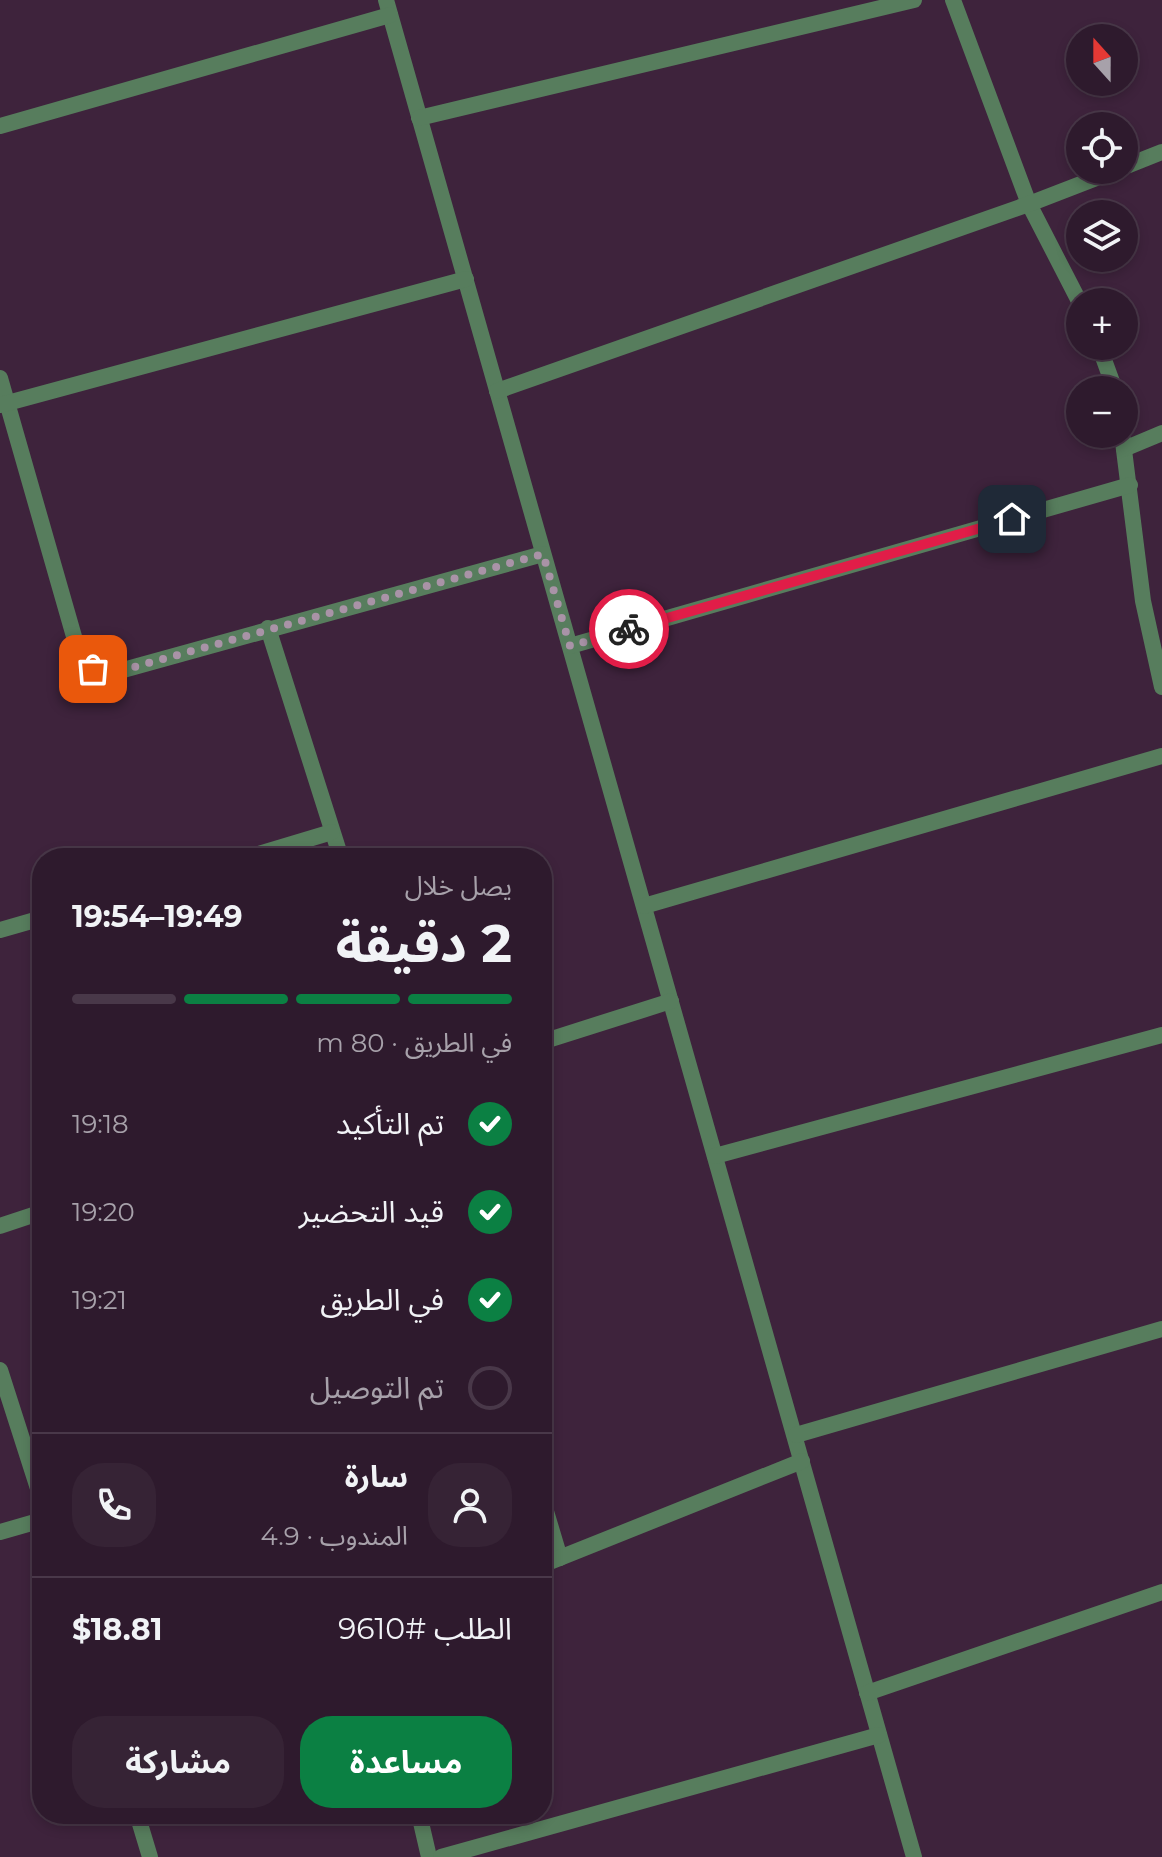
<!DOCTYPE html>
<html lang="ar">
<meta charset="utf-8">
<style>
:root{--surface:#2e1a2d;--page:#362335;--text:#f1f3f6;--muted:#a7a1aa;--line:#493849;--accent:#0b8043}
body{margin:0;font-family:Montserrat,"Noto Sans Arabic",sans-serif;background:var(--page);color:var(--text);direction:rtl;height:100vh;display:flex;flex-direction:column;font-size:30px;white-space:nowrap}
*{box-sizing:border-box;margin:0}
p{font-size:26px;color:var(--muted)}
.icon{flex:none;width:44px;height:44px;fill:none;stroke:currentColor;stroke-width:2;stroke-linecap:round;stroke-linejoin:round}
.map{position:relative;flex:1;overflow:hidden;direction:ltr}
.details{position:absolute;left:32px;top:848px;width:520px;height:976px;display:flex;flex-direction:column;background:var(--surface);border-radius:32px;box-shadow:0 4px 12px #0003,0 0 0 2px var(--line);direction:rtl}
.details>*{flex:none}
.needle{width:52px;rotate:339deg}
.controls{position:absolute;left:1066px;top:24px;display:grid;gap:16px}
.controls a{display:grid;place-items:center;width:72px;height:72px;border-radius:50%;background:var(--surface);box-shadow:0 4px 12px #0003,0 0 0 2px var(--line);font-size:40px}
.pin{position:absolute;display:grid;place-items:center;width:68px;height:68px;color:#fff;margin:-34px;border-radius:16px;box-shadow:0 4px 12px #0006}
.courier{position:absolute;display:grid;place-items:center;width:80px;height:80px;margin:-40px;border:6px solid #e11d48;border-radius:50%;background:#fff;color:#222;box-shadow:0 2px 10px #0007}
.overview em{font-style:normal;font-weight:700}
.overview div{display:flex;flex-direction:column-reverse}
.overview{display:flex;align-items:center;justify-content:space-between;height:136px;padding:0 40px}
h1{font-size:52px;font-weight:700;line-height:60px}
.bar{display:grid;grid-template-columns:repeat(4,1fr);gap:12px 8px;align-content:center;height:96px;padding:0 40px}
.bar i{height:10px;border-radius:6px;background:var(--line)}
.bar .current{background:var(--accent)}
.bar p{grid-column:span 4}
.line{display:flex;align-items:center;gap:20px;padding:0 40px;border-top:2px solid var(--line)}
.line div{flex:1}
.round{display:grid;place-items:center;flex:none;width:84px;height:84px;border-radius:32px;background:var(--page)}
ol{padding:0 40px;list-style:none}
li{display:flex;align-items:center;gap:24px;height:88px}
li p{margin-inline-start:auto}
li .icon{padding:8px;border-radius:50%;background:var(--accent);color:#fff;stroke-width:4}
li:last-child{color:var(--muted)}
li i{width:44px;height:44px;border:4px solid var(--line);border-radius:50%}
.button{display:flex;gap:16px;margin-top:auto;padding:16px 40px}
.button a{flex:1;height:92px;border-radius:32px;background:var(--accent);color:#fff;font-size:32px;font-weight:700;line-height:92px;text-align:center}
.button a+a{background:var(--page);color:var(--text)}
.map>svg:first-child{display:block}
</style>
<div class="map">
<svg width="1162" height="1857" viewBox="0 0 1162 1857">
<rect width="100%" height="100%" fill="#3e233c"/>
<g fill="none" stroke-linecap="round" stroke-linejoin="round">
<!-- minor -->
<g stroke="#577d5d" stroke-width="16">
<path d="M386,0L914,1857"/>
<path d="M953,0L1029,204L1080,303"/>
<path d="M419,118L914,0"/>
<path d="M0,126L390,15"/>
<path d="M1124,167L1162,152"/>
<path d="M1099,346L1115,390"/>
<path d="M0,378L79,654C89,669 99,673 116,672L543,554"/>
<path d="M497,391L1029,204L1117,170"/>
<path d="M0,405L466,279"/>
<path d="M1122,434L1143,601L1162,687"/>
<path d="M1124,449L1162,433"/>
<path d="M268,628L341,858"/>
<path d="M570,646L1130,485"/>
<path d="M245,858L332,832"/>
<path d="M644,906L1162,756"/>
<path d="M0,930L42,918"/>
<path d="M542,1042L671,1001"/>
<path d="M715,1156L1162,1035"/>
<path d="M0,1226L42,1212"/>
<path d="M0,1370L42,1501"/>
<path d="M796,1435L1162,1329"/>
<path d="M542,1498L560,1558"/>
<path d="M0,1532L42,1520"/>
<path d="M542,1565L802,1461"/>
<path d="M867,1693L1162,1592"/>
<path d="M137,1814L150,1857"/>
<path d="M419,1814L429,1857"/>
<path d="M441,1857L879,1735"/>
</g>
</g>
<g fill="none" stroke-linecap="round" stroke-linejoin="round">
<!-- done -->
<path stroke="#a993a7" stroke-width="8" stroke-dasharray="0 14.4" d="M93,669L116,672L543,554L570,646L629,629"/>
<!-- route -->
<path stroke="#e11d48" stroke-width="10" d="M629,629L1012,519"/>
</g>
</svg>
<div class="controls">
<a><svg class="needle" viewBox="-14 -14 28 28"><path d="M0-13l5 13h-10z" fill="#e53935"/><path d="M0 13l5-13h-10z" fill="#a7a1aa"/></svg></a>
<a><svg class="icon" aria-label="locate" viewBox="0 0 24 24"><circle cx="12" cy="12" r="6"/><path d="M12 2v4M12 18v4M2 12h4M18 12h4"/></svg></a>
<a><svg class="icon" aria-label="layers" viewBox="0 0 24 24"><path d="M12 4l9 5-9 5-9-5zM3 14l9 5 9-5"/></svg></a>
<a>+</a>
<a>−</a>
</div>
<div class="pin" style="left:93px;top:669px;background:#ea580c"><svg class="icon" aria-label="bag" viewBox="0 0 24 24"><path d="M5 8h14l-1 12H6zM9 8a3 3 0 0 1 6 0"/></svg></div>
<div class="pin" style="left:1012px;top:519px;background:#1f2937"><svg class="icon" aria-label="home" viewBox="0 0 24 24"><path d="M3 11l9-7 9 7M6 9v11h12V9"/></svg></div>
<div class="courier" style="left:629px;top:629px"><svg class="icon" aria-label="bike" viewBox="0 0 24 24"><circle cx="6" cy="16" r="4"/><circle cx="18" cy="16" r="4"/><path d="M6 16l4-8h5l3 8M10 8l3 8H6M13 5h3"/></svg></div>
<section class="details">
<div class="overview"><div><h1>2 دقيقة</h1><p>يصل خلال</p></div><em>19:49–19:54</em></div>
<div class="bar"><i class="current"></i><i class="current"></i><i class="current"></i><i></i><p>في الطريق · 80 m</p></div>
<ol>
<li><svg class="icon" aria-label="check" viewBox="0 0 24 24"><path d="M5 12l5 5 9-10"/></svg>تم التأكيد<p>19:18</p></li>
<li><svg class="icon" aria-label="check" viewBox="0 0 24 24"><path d="M5 12l5 5 9-10"/></svg>قيد التحضير<p>19:20</p></li>
<li><svg class="icon" aria-label="check" viewBox="0 0 24 24"><path d="M5 12l5 5 9-10"/></svg>في الطريق<p>19:21</p></li>
<li><i></i>تم التوصيل</li>
</ol>
<div class="line" style="height:144px"><a class="round"><svg class="icon" aria-label="person" viewBox="0 0 24 24"><circle cx="12" cy="8" r="4"/><path d="M4 21q1-7 8-7t8 7"/></svg></a><div><b>سارة</b><p>المندوب · 4.9</p></div><a class="round"><svg class="icon" aria-label="phone" viewBox="0 0 24 24"><path d="M5 4h4l2 5-3 2q2 4 5 5l2-3 5 2v4C11 20 4 13 5 4z"/></svg></a></div>
<div class="line" style="height:104px"><div>الطلب #9610</div><b>$18.81</b></div>
<div class="button"><a>مساعدة</a><a>مشاركة</a></div>
</section>
</div>
